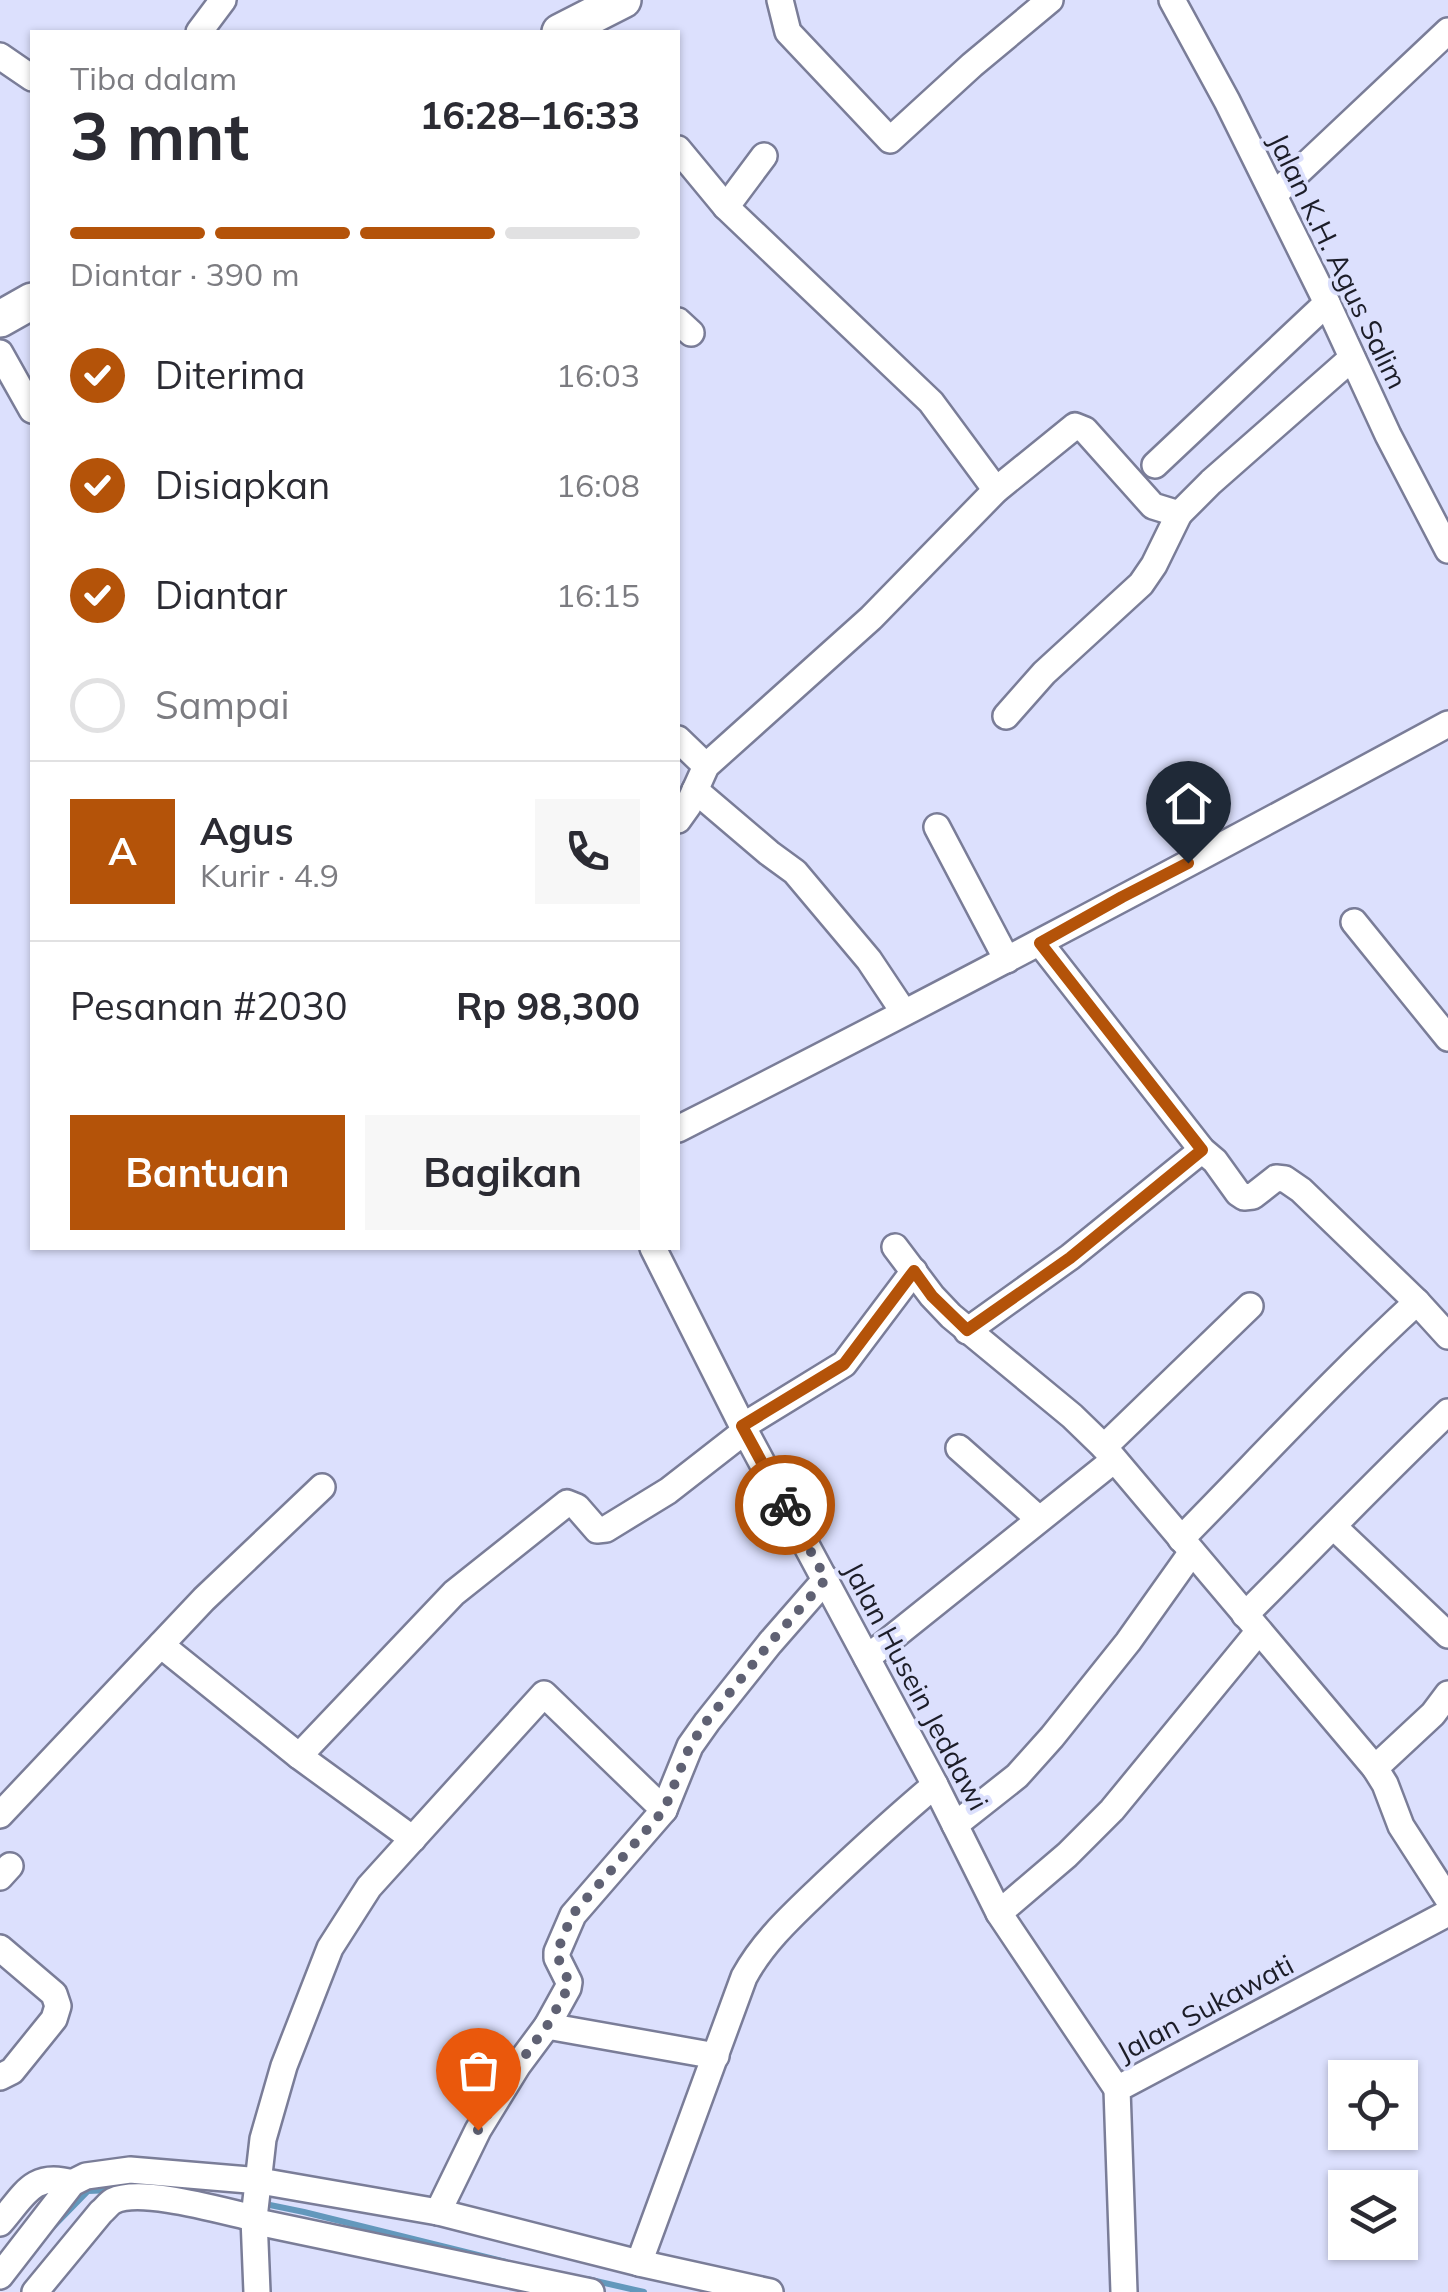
<!DOCTYPE html>
<html lang="id">
<meta charset="utf-8">
<style>
:root{--surface:#fff;--page:#f7f7f7;--text:#2b2b33;--muted:#7c7c81;--line:#e1e1e2;--accent:#b45309}
body{margin:0;font-family:Mulish,sans-serif;background:var(--page);color:var(--text);height:100vh;display:flex;flex-direction:column;font-size:38px;white-space:nowrap}
*{box-sizing:border-box;margin:0}
p{font-size:32px;color:var(--muted)}
.icon{flex:none;width:55px;height:55px;fill:none;stroke:currentColor;stroke-width:2;stroke-linecap:round;stroke-linejoin:round}
.map{position:relative;flex:1;overflow:hidden}
.details{position:absolute;left:30px;top:30px;width:650px;height:1220px;display:flex;flex-direction:column;background:var(--surface);border-radius:0px;box-shadow:0 2px 8px #0004}
.details>*{flex:none}
.buttons{position:absolute;left:1328px;top:2060px;display:grid;gap:20px}
.buttons a{display:grid;place-items:center;width:90px;height:90px;border-radius:0px;background:var(--surface);box-shadow:0 2px 8px #0004;font-size:50px}
.pin{position:absolute;display:grid;place-items:center;width:85px;height:85px;color:#fff;margin:-102px -42px;border-radius:50% 50% 50% 0;rotate:-45deg;box-shadow:0 0 10px #0007}
.pin .icon{rotate:45deg}
.courier{position:absolute;display:grid;place-items:center;width:100px;height:100px;margin:-50px;border:8px solid #b45309;border-radius:50%;background:#fff;color:#222;box-shadow:0 2px 12px #0007}
.headline em{font-style:normal;font-weight:700}
.headline div{display:flex;flex-direction:column-reverse}
.headline{display:flex;align-items:center;justify-content:space-between;height:170px;padding:0 40px}
h1{font-size:65px;font-weight:700;line-height:75px}
.bar{display:grid;grid-template-columns:repeat(4,1fr);gap:15px 10px;align-content:center;height:120px;padding:0 40px}
.bar i{height:12px;border-radius:8px;background:var(--line)}
.bar .current{background:var(--accent)}
.bar p{grid-column:span 4}
.line{display:flex;align-items:center;gap:25px;padding:0 40px;border-top:2px solid var(--line)}
.line div{flex:1}
.round{display:grid;place-items:center;flex:none;width:105px;height:105px;border-radius:0px;background:var(--page)}
ol{padding:0 40px;list-style:none}
li{display:flex;align-items:center;gap:30px;height:110px}
li p{margin-inline-start:auto}
li .icon{padding:10px;border-radius:50%;background:var(--accent);color:#fff;stroke-width:4}
li:last-child{color:var(--muted)}
li i{width:55px;height:55px;border:5px solid var(--line);border-radius:50%}
.action{display:flex;gap:20px;margin-top:auto;padding:20px 40px}
.action a{flex:1;height:115px;border-radius:0px;background:var(--accent);color:#fff;font-size:40px;font-weight:700;line-height:115px;text-align:center}
.action a+a{background:var(--page);color:var(--text)}
.map>svg:first-child{display:block}
</style>
<div class="map">
<svg width="1448" height="2292" viewBox="0 0 1448 2292">
<rect width="100%" height="100%" fill="#dce0fd"/>
<g fill="none" stroke-linecap="round" stroke-linejoin="round">
<!-- stream -->
<g stroke="#6398bc" stroke-width="6">
<path d="M265,2204L304,2212L506,2262"/>
<path d="M51,2229L88,2191L113,2190"/>
<path d="M587,2279L644,2292"/>
</g>
<defs>
<g id="minor">
<path d="M780,0L788,32L890,140L972,65L1050,0"/>
<path d="M1172,0L1227,101L1327,303L1388,435L1448,550"/>
<path d="M199,32L223,0"/>
<path d="M0,56L32,78"/>
<path d="M678,149L726,207L931,402L996,490"/>
<path d="M1274,195L1448,31"/>
<path d="M726,207L764,156"/>
<path d="M678,321L691,333"/>
<path d="M0,353L32,410"/>
<path d="M1155,465L1327,303"/>
<path d="M1006,716L1044,673L1141,584L1154,565L1179,514"/>
<path d="M678,739L706,766"/>
<path d="M695,790L769,853L795,872L869,960L903,1011"/>
<path d="M678,820L688,806L706,766L871,618L996,490L1075,426L1085,430L1153,506L1179,514L1211,482L1352,358"/>
<path d="M937,827L1007,960"/>
<path d="M1354,922L1448,1038"/>
<path d="M1040,943L1202,1150L1215,1161L1238,1193L1244,1197L1253,1196L1276,1178L1285,1179L1301,1190L1417,1302L1448,1336"/>
<path d="M678,1129C937,998 1193,862 1448,724"/>
<path d="M895,1247L932,1296L951,1316L1072,1416L1104,1447L1375,1768L1385,1784L1401,1826L1448,1899"/>
<path d="M653,1248L745,1431L935,1785L999,1913L1117,2089"/>
<path d="M967,1331L1070,1257L1202,1150"/>
<path d="M743,1426L844,1364L914,1271"/>
<path d="M1104,1447L1250,1306"/>
<path d="M959,1448L1039,1519"/>
<path d="M1334,1527L1448,1635"/>
<path d="M1181,1539C1259,1460 1335,1377 1417,1302"/>
<path d="M1245,1615C1313,1547 1379,1478 1448,1412"/>
<path d="M161,1645L299,1756L413,1839"/>
<path d="M867,1658L1114,1460"/>
<path d="M299,1756L454,1593L567,1503L577,1507L597,1530L606,1529L668,1491L745,1431"/>
<path d="M1375,1768L1433,1714L1448,1694"/>
<path d="M0,1815L204,1599L322,1487"/>
<path d="M955,1825L1017,1776L1052,1737L1128,1642L1192,1552"/>
<path d="M0,1877L10,1866"/>
<path d="M999,1913L1067,1855L1112,1810L1259,1631"/>
<path d="M0,1948L54,1994L58,2006L54,2019L12,2071L0,2077"/>
<path d="M547,2026L716,2056"/>
<path d="M438,2212L478,2130L518,2065L547,2026L568,1988L569,1982L557,1958V1952L573,1915L664,1810L690,1746L707,1722L770,1643L826,1579"/>
<path d="M0,2223C24,2196 32,2171 72,2183"/>
<path d="M639,2263L744,1977C764,1940 795,1913 825,1884C861,1850 897,1817 935,1785"/>
<path d="M0,2276L72,2183L86,2176L130,2170L260,2181L438,2212L639,2263L770,2292"/>
<path d="M35,2292L101,2212C105,2209 108,2204 113,2201C141,2187 222,2211 254,2218L262,2223L591,2292"/>
<path d="M257,2292L254,2218L263,2139L284,2066L330,1948L369,1887L544,1694L664,1810"/>
<path d="M1124,2292L1117,2089L1448,1913"/>
</g>
<g id="highway">
<path d="M560,32L623,0"/>
<path d="M0,319L32,301"/>
</g>
</defs>
<!-- minor casing -->
<use href="#minor" stroke="#7a7d98" stroke-width="30"/>
<!-- highway casing -->
<use href="#highway" stroke="#7a7d98" stroke-width="40"/>
<!-- minor -->
<use href="#minor" stroke="#fff" stroke-width="25"/>
<!-- highway -->
<use href="#highway" stroke="#fff" stroke-width="35"/>
</g>
<g fill="none" stroke-linecap="round" stroke-linejoin="round">
<!-- done -->
<path stroke="#5f6173" stroke-width="10" stroke-dasharray="0 18" d="M478,2130L518,2065L547,2026L568,1988L569,1982L558,1958L557,1952L572,1915L664,1810L690,1746L706,1722L770,1643L826,1579L785,1505"/>
<!-- route -->
<path stroke="#b45309" stroke-width="12" d="M785,1505L742,1426L844,1364L914,1271L932,1296L967,1330L1070,1258L1202,1150L1040,943L1122,897L1188,863"/>
</g>
<g text-anchor="middle" stroke-width="8" stroke-linejoin="round" paint-order="stroke">
<!-- street labels -->
<g font-size="28" fill="#1c1d28" stroke="#dce0fd">
<text transform="translate(1338 261) rotate(64)" y="10">Jalan K.H. Agus Salim</text>
<text transform="translate(916 1686) rotate(62)" y="10">Jalan Husein Jeddawi</text>
<text transform="translate(1205 2008) rotate(-28)" y="10">Jalan Sukawati</text>
</g>
</g>
</svg>
<div class="buttons">
<a><svg class="icon" aria-label="locate" viewBox="0 0 24 24"><circle cx="12" cy="12" r="6"/><path d="M12 2v4M12 18v4M2 12h4M18 12h4"/></svg></a>
<a><svg class="icon" aria-label="layers" viewBox="0 0 24 24"><path d="M12 4l9 5-9 5-9-5zM3 14l9 5 9-5"/></svg></a>
</div>
<div class="pin" style="left:478px;top:2130px;background:#ea580c"><svg class="icon" aria-label="bag" viewBox="0 0 24 24"><path d="M5 8h14l-1 12H6zM9 8a3 3 0 0 1 6 0"/></svg></div>
<div class="pin" style="left:1188px;top:863px;background:#1f2937"><svg class="icon" aria-label="home" viewBox="0 0 24 24"><path d="M3 11l9-7 9 7M6 9v11h12V9"/></svg></div>
<div class="courier" style="left:785px;top:1505px"><svg class="icon" aria-label="bike" viewBox="0 0 24 24"><circle cx="6" cy="16" r="4"/><circle cx="18" cy="16" r="4"/><path d="M6 16l4-8h5l3 8M10 8l3 8H6M13 5h3"/></svg></div>
<section class="details">
<div class="headline"><div><h1>3 mnt</h1><p>Tiba dalam</p></div><em>16:28–16:33</em></div>
<div class="bar"><i class="current"></i><i class="current"></i><i class="current"></i><i></i><p>Diantar · 390 m</p></div>
<ol>
<li><svg class="icon" aria-label="check" viewBox="0 0 24 24"><path d="M5 12l5 5 9-10"/></svg>Diterima<p>16:03</p></li>
<li><svg class="icon" aria-label="check" viewBox="0 0 24 24"><path d="M5 12l5 5 9-10"/></svg>Disiapkan<p>16:08</p></li>
<li><svg class="icon" aria-label="check" viewBox="0 0 24 24"><path d="M5 12l5 5 9-10"/></svg>Diantar<p>16:15</p></li>
<li><i></i>Sampai</li>
</ol>
<div class="line" style="height:180px"><b class="round" style="background:var(--accent);color:#fff">A</b><div><b>Agus</b><p>Kurir · 4.9</p></div><a class="round"><svg class="icon" aria-label="phone" viewBox="0 0 24 24"><path d="M5 4h4l2 5-3 2q2 4 5 5l2-3 5 2v4C11 20 4 13 5 4z"/></svg></a></div>
<div class="line" style="height:130px"><div>Pesanan #2030</div><b>Rp 98,300</b></div>
<div class="action"><a>Bantuan</a><a>Bagikan</a></div>
</section>
</div>
